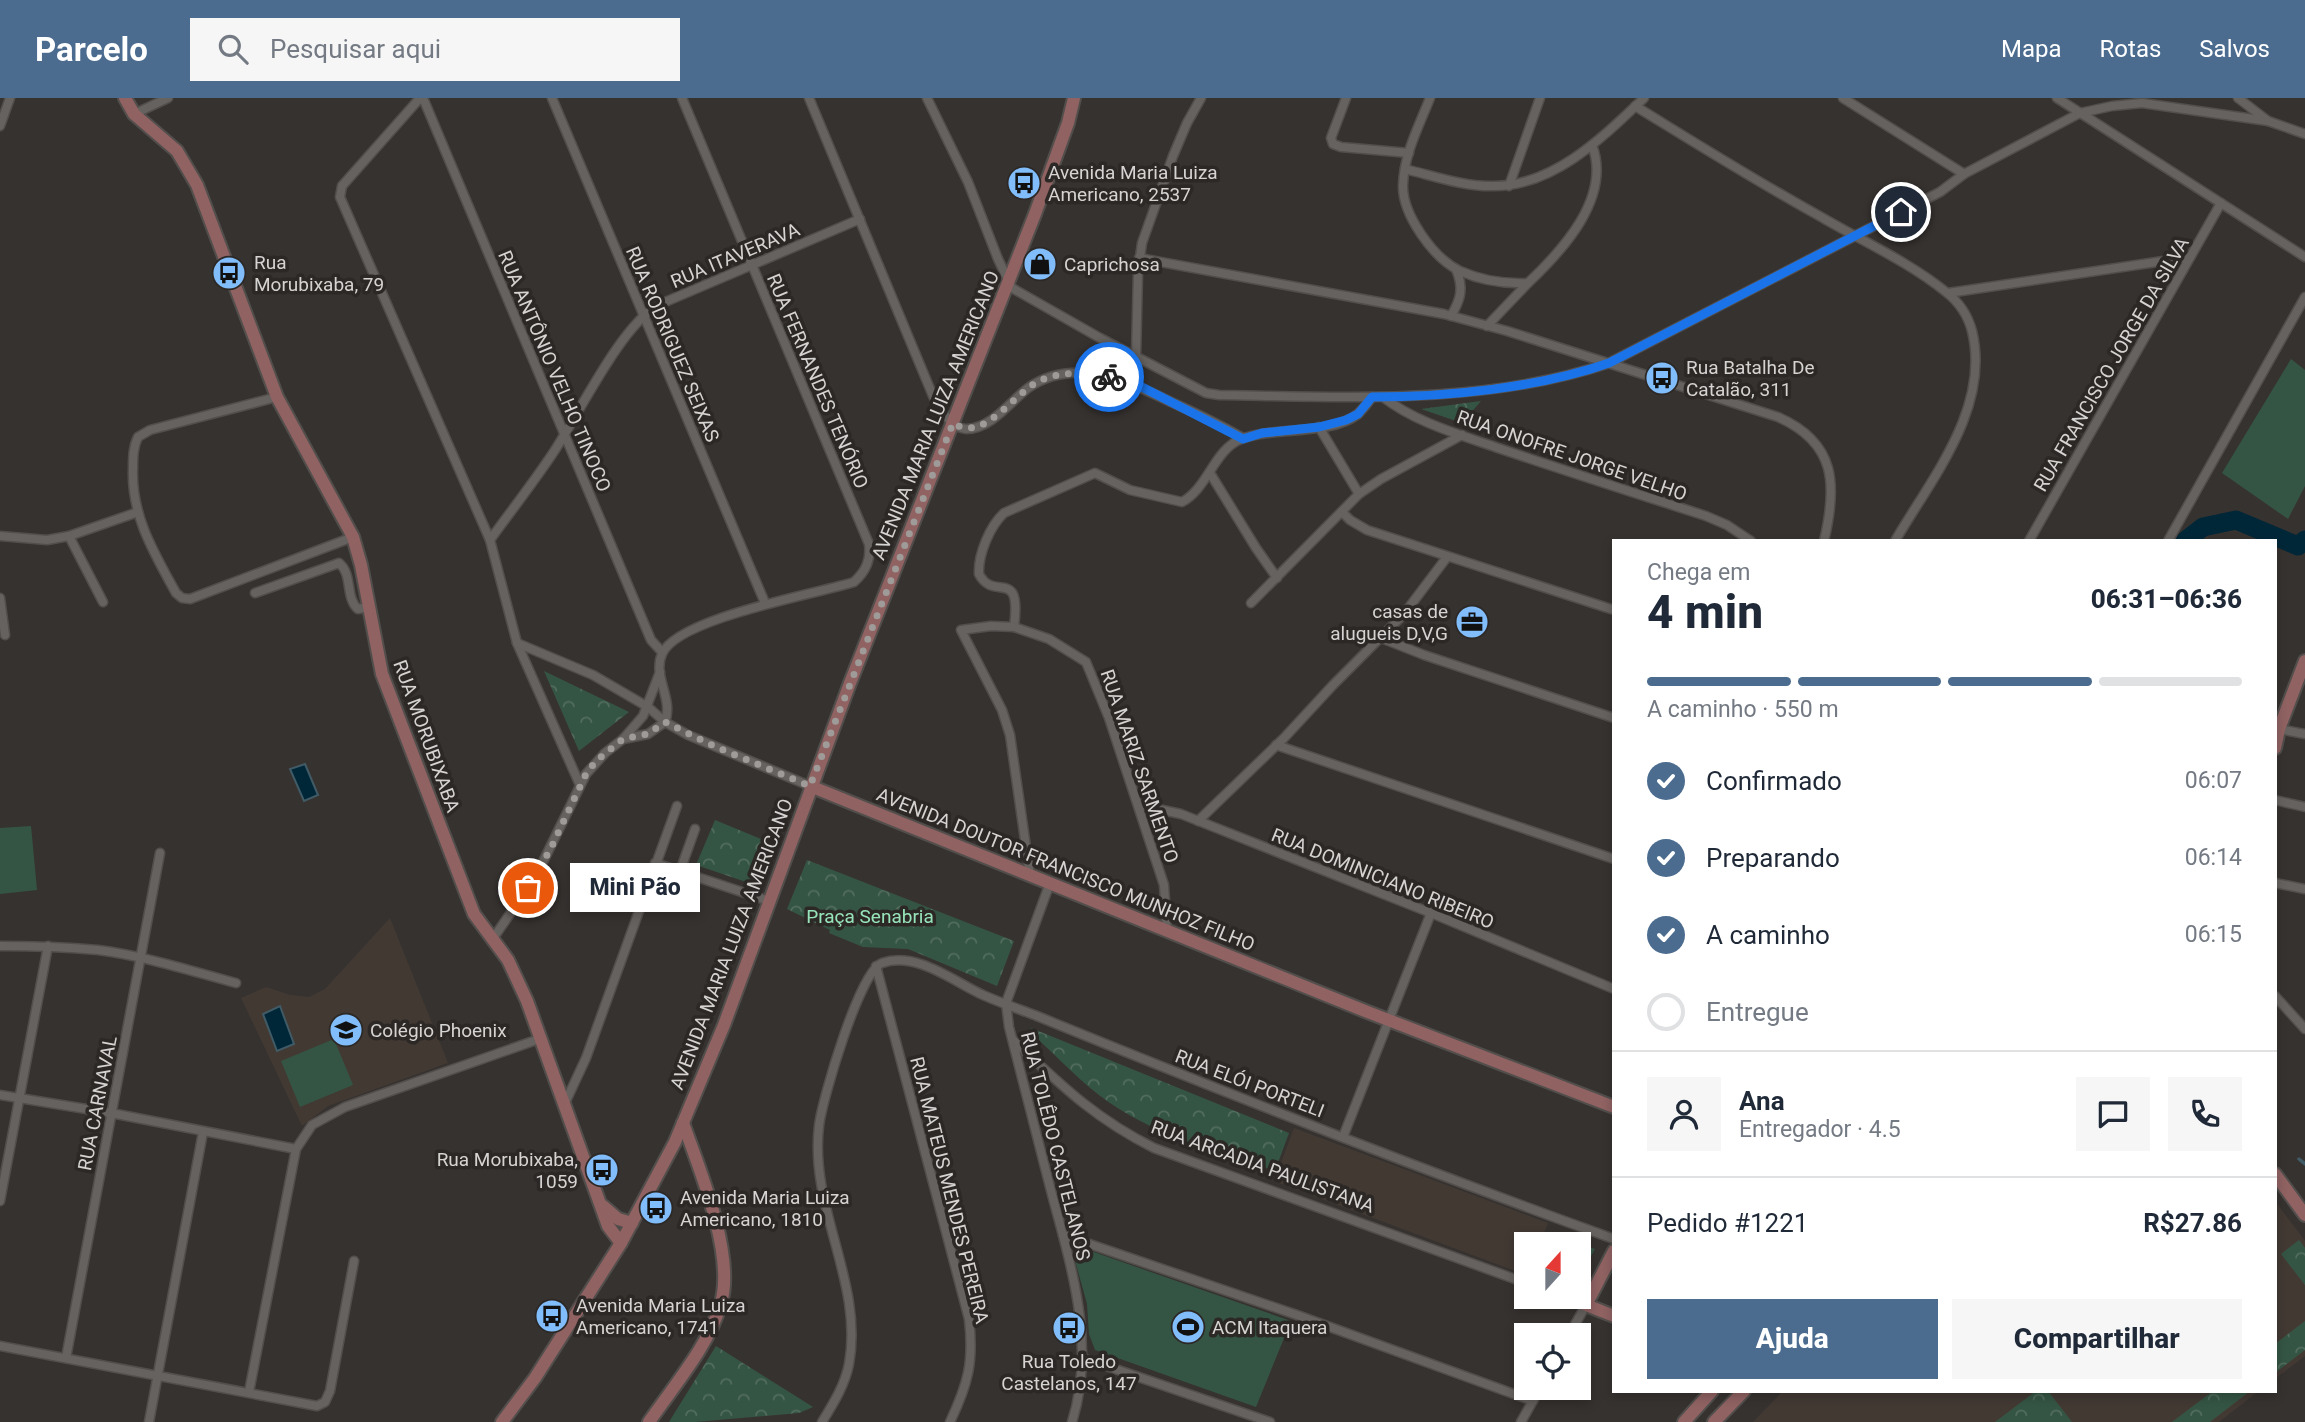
<!DOCTYPE html>
<html lang="pt">
<meta charset="utf-8">
<style>
:root{--surface:#fff;--page:#f6f6f7;--text:#1f2937;--muted:#747a83;--line:#e0e1e3;--accent:#4b6c8f}
body{margin:0;font-family:Roboto,sans-serif;background:var(--page);color:var(--text);height:100vh;display:flex;flex-direction:column;font-size:26px;white-space:nowrap}
*{box-sizing:border-box;margin:0}
p{font-size:23px;color:var(--muted)}
.icon{flex:none;width:38px;height:38px;fill:none;stroke:currentColor;stroke-width:2;stroke-linecap:round;stroke-linejoin:round}
.map{position:relative;flex:1;overflow:hidden}
.side{position:absolute;left:1612px;top:441px;width:665px;height:854px;display:flex;flex-direction:column;background:var(--surface);border-radius:0px;box-shadow:0 4px 10px #0003}
.side>*{flex:none}
.needle{width:46px;rotate:21deg}
.buttons{position:absolute;left:1514px;top:1134px;display:grid;gap:14px}
.buttons a{display:grid;place-items:center;width:77px;height:77px;border-radius:0px;background:var(--surface);box-shadow:0 4px 10px #0003;font-size:35px}
.pin{position:absolute;display:grid;place-items:center;width:60px;height:60px;color:#fff;margin:-30px;border:4px solid #fff;border-radius:50%;box-shadow:0 2px 7px #0007}
.courier{position:absolute;display:grid;place-items:center;width:70px;height:70px;margin:-35px;border:5px solid #1a73e8;border-radius:50%;background:#fff;color:#222;box-shadow:0 2px 9px #0007}
.bubble{position:absolute;height:49px;border-radius:0px;background:var(--surface);box-shadow:0 4px 10px #0003;font-size:23px;font-weight:800;line-height:49px;text-align:center}
.overview em{font-style:normal;font-weight:800}
.overview div{display:flex;flex-direction:column-reverse}
.overview{display:flex;align-items:center;justify-content:space-between;height:119px;padding:0 35px}
h1{font-size:46px;font-weight:800;line-height:52px}
.bar{display:grid;grid-template-columns:repeat(4,1fr);gap:10px 7px;align-content:center;height:84px;padding:0 35px}
.bar i{height:9px;border-radius:5px;background:var(--line)}
.bar .selected{background:var(--accent)}
.bar p{grid-column:span 4}
.line{display:flex;align-items:center;gap:18px;padding:0 35px;border-top:2px solid var(--line)}
.line div{flex:1}
.round{display:grid;place-items:center;flex:none;width:74px;height:74px;border-radius:0px;background:var(--page)}
ol{padding:0 35px;list-style:none}
li{display:flex;align-items:center;gap:21px;height:77px}
li p{margin-inline-start:auto}
li .icon{padding:7px;border-radius:50%;background:var(--accent);color:#fff;stroke-width:4}
li:last-child{color:var(--muted)}
li i{width:38px;height:38px;border:4px solid var(--line);border-radius:50%}
.action{display:flex;gap:14px;margin-top:auto;padding:14px 35px}
.action a{flex:1;height:80px;border-radius:0px;background:var(--accent);color:#fff;font-size:28px;font-weight:800;line-height:80px;text-align:center}
.action a+a{background:var(--page);color:var(--text)}
header{display:flex;align-items:center;gap:42px;box-sizing:border-box;height:98px;padding:0 35px;background:var(--accent);color:#fff}
header strong{font-size:33px}
nav{display:flex;gap:38px;margin-inline-start:auto;font-size:24px}
.search{width:490px;height:63px;background:var(--page);display:flex;align-items:center;gap:18px;box-sizing:border-box;padding:0 24px;border-radius:0px;color:var(--muted);font-size:26px}
.map>svg:first-child{display:block}
</style>
<header>
<strong>Parcelo</strong>
<div class="search"><svg class="icon" aria-label="search" viewBox="0 0 24 24"><circle cx="10" cy="10" r="6"/><path d="M15 15l6 6"/></svg>Pesquisar aqui</div>
<nav><a>Mapa</a><a>Rotas</a><a>Salvos</a></nav>
</header>
<div class="map">
<svg width="2305" height="1324" viewBox="0 0 2305 1324">
<defs>
<pattern id="forest-crowns" width="20" height="18" patternUnits="userSpaceOnUse" patternTransform="scale(1.75)"><rect width="20" height="18" fill="#355544"/><path d="M2 6a3 3 0 1 1 6 0M12 15a3 3 0 1 1 6 0" fill="none" stroke="#526d5e"/></pattern>
</defs>
<rect width="100%" height="100%" fill="#363230"/>
<!-- built -->
<g fill="#423933">
<path d="M390,820L448,965L328,1008L302,1028L241,900L266,889L290,897L309,899L325,891Z"/>
<path d="M1294,1030L1548,1125L1540,1146H1526V1177L1274,1083Z"/>
<path d="M2275,1103L2305,1143V1258L2275,1281Z"/>
<path d="M1783,1293H2259L2219,1324H1753Z"/>
</g>
<!-- grass -->
<g fill="#355544">
<path d="M2291,261L2305,272V388L2288,421L2222,375Z"/>
<path d="M31,728L37,792L0,796V730Z"/>
<path d="M334,941L353,987L300,1009L281,963Z"/>
<path d="M1085,1151L1291,1223L1256,1309L1095,1252L1089,1236L1087,1206L1073,1155Z"/>
</g>
<!-- forest -->
<g fill="url(#forest-crowns)">
<path d="M1481,303L1462,325L1421,311Z"/>
<path d="M544,573L629,614L579,653Z"/>
<path d="M715,722L768,744L752,786L696,767Z"/>
<path d="M807,762L1014,843L997,888L908,851L863,849L829,835L830,832L787,811Z"/>
<path d="M1031,930L1289,1035L1275,1073C1219,1054 1160,1039 1110,1005C1082,986 1058,959 1032,936Z"/>
<path d="M1548,1136L1595,1151L1579,1180L1578,1146H1544Z"/>
<path d="M2299,1142L2305,1150V1187L2281,1156Z"/>
<path d="M2305,1223V1252L2275,1275V1246Z"/>
<path d="M716,1248L813,1309L799,1315L695,1324H669Z"/>
<path d="M2036,1293H2048L2072,1324H1995Z"/>
<path d="M2213,1293H2250L2210,1324H2172Z"/>
</g>
<!-- water -->
<g fill="#002738" stroke="#405b66" stroke-width="2">
<path d="M305,666L318,697L304,703L290,671Z"/>
<path d="M280,908L294,946L277,953L263,916Z"/>
</g>
<g fill="none" stroke-linecap="round" stroke-linejoin="round">
<!-- stream -->
<path stroke="#405b66" stroke-width="3.5" d="M2299,1061L2305,1066"/>
<!-- river -->
<path stroke="#002738" stroke-width="19" d="M2185,443L2203,429L2236,422L2298,448L2305,442"/>
<defs>
<g id="street">
<path d="M420,0L342,88L340,99L490,442L517,545L580,687"/>
<path d="M423,0L651,542L662,554"/>
<path d="M552,0L765,505"/>
<path d="M809,0L933,298C941,311 950,330 966,331C991,331 1010,304 1028,290C1074,258 1127,283 1171,304C1196,315 1220,327 1243,340"/>
<path d="M927,0L968,84L998,161L1012,190L1100,240L1206,295L1219,297C1346,299 1487,307 1609,265L1940,94L1964,76L2080,15L2112,8L2142,5L2268,23"/>
<path d="M1346,0L1331,40L1333,46L1341,49L1409,55"/>
<path d="M1430,0C1419,28 1404,56 1403,87C1402,116 1433,160 1460,173C1480,182 1505,186 1528,185C1563,152 1612,99 1592,47"/>
<path d="M1843,0L1964,76"/>
<path d="M2057,0L2305,159"/>
<path d="M2238,0L2268,23L2305,36"/>
<path d="M1635,8C1697,46 1759,85 1823,120C1864,144 1909,164 1946,194C1959,204 1968,218 1972,233C1991,310 1931,381 1895,443"/>
<path d="M134,16L168,0"/>
<path d="M0,28L10,0"/>
<path d="M1405,71C1434,78 1465,89 1494,88C1554,88 1603,39 1644,0"/>
<path d="M1509,88L1540,0"/>
<path d="M1139,160L1444,216L1507,233L1778,319C1837,345 1837,388 1824,443"/>
<path d="M1948,195L2190,159"/>
<path d="M1451,218C1461,201 1464,190 1456,171"/>
<path d="M1487,228L1528,185"/>
<path d="M1136,259L1138,174L1142,145L1173,58L1187,25L1201,0"/>
<path d="M277,299L150,332L138,339C133,349 133,360 133,371C131,417 154,455 176,495L182,500L190,501L353,439"/>
<path d="M1383,299C1416,325 1461,337 1501,351C1569,374 1638,396 1706,418L1727,427L1751,443"/>
<path d="M1319,329L1359,396"/>
<path d="M1210,375L1256,450L1277,480"/>
<path d="M1342,414L1350,422L1367,432L1614,512"/>
<path d="M0,438L47,442L69,438L138,414"/>
<path d="M69,438L103,504"/>
<path d="M490,442C511,413 533,385 553,355C579,316 620,229 658,207L860,121"/>
<path d="M2029,443L2221,105"/>
<path d="M2168,443L2305,199"/>
<path d="M255,495L339,465C353,476 345,500 358,511L369,509"/>
<path d="M0,500L5,537"/>
<path d="M1251,505L1359,396L1381,381L1462,337"/>
<path d="M1014,529C1022,467 994,505 979,476C978,456 990,428 1004,415L1095,375L1130,392L1182,404C1208,390 1214,352 1241,341C1276,328 1329,338 1358,316C1363,311 1368,305 1372,299"/>
<path d="M1381,540L1424,557L1614,620"/>
<path d="M517,545L593,577L648,609L665,624L688,637L810,688"/>
<path d="M2279,631L2305,636"/>
<path d="M623,641L648,636L665,624C674,601 652,578 662,556C677,520 816,496 854,484C866,473 871,462 869,446L682,0"/>
<path d="M1276,647L1614,761"/>
<path d="M2275,702L2305,709"/>
<path d="M1139,707L1181,716L1431,815L1614,891"/>
<path d="M1198,723L1284,640L1333,587L1404,516L1447,459"/>
<path d="M655,765L769,803"/>
<path d="M680,773L695,731"/>
<path d="M1030,777L1010,637L1002,612L961,532L991,528L1014,529L1049,541L1086,564L1109,620L1164,787L1167,834"/>
<path d="M1050,785L1006,905L1009,929C1023,982 1036,1036 1050,1089C1070,1165 1097,1245 1072,1324"/>
<path d="M2275,785L2305,791"/>
<path d="M492,842L536,778L586,676L605,655L623,641L643,618L660,574"/>
<path d="M0,848C33,848 65,849 98,852C145,858 191,873 236,885"/>
<path d="M876,868L969,1221C974,1264 968,1286 950,1324"/>
<path d="M2275,898L2305,931"/>
<path d="M1013,942C1061,987 1094,1020 1154,1050L1526,1185"/>
<path d="M0,997L111,1015L296,1051"/>
<path d="M565,1005L586,960L677,708"/>
<path d="M1343,1039L1431,815"/>
<path d="M0,1103L48,848"/>
<path d="M1063,1137L1297,1217L1533,1303"/>
<path d="M1564,1199L1586,1207L1569,1237"/>
<path d="M0,1248L317,1308L325,1304L330,1293L354,1163"/>
<path d="M66,1260L160,755"/>
<path d="M1083,1260L1270,1324"/>
<path d="M249,1294L296,1051L312,1027L345,1009L542,940"/>
<path d="M149,1324L203,1034"/>
<path d="M822,1324C833,1306 845,1287 849,1266C864,1185 809,1110 819,1028C822,1002 860,872 882,865C917,853 954,884 983,897C1001,905 1019,911 1037,918C1228,996 1420,1071 1614,1141"/>
<path d="M1521,1324L1540,1290"/>
</g>
<g id="secondary">
<path d="M125,0L134,16L177,53L197,87L277,299L353,439L361,467L382,576L474,816L508,862L527,903L608,1128L621,1145"/>
<path d="M2275,650L2279,631L2305,563"/>
<path d="M810,688L1365,913L1614,1009"/>
<path d="M2275,1076L2305,1117"/>
<path d="M603,1108L618,1121L632,1125"/>
<path d="M1614,1153L1586,1207L1614,1218"/>
<path d="M502,1324L535,1280L621,1145L675,1044L724,927L850,585L1035,116L1068,25L1074,0"/>
<path d="M649,1324C673,1289 710,1246 721,1205C735,1157 700,1072 683,1025"/>
<path d="M1684,1324L1712,1293"/>
<path d="M1714,1324L1744,1293"/>
</g>
</defs>
<!-- street casing -->
<use href="#street" stroke="#524e4c" stroke-width="11"/>
<!-- secondary casing -->
<use href="#secondary" stroke="#524e4c" stroke-width="16"/>
<!-- street -->
<use href="#street" stroke="#66625f" stroke-width="8"/>
<!-- secondary -->
<use href="#secondary" stroke="#906262" stroke-width="12"/>
</g>
<g fill="none" stroke-linecap="round" stroke-linejoin="round">
<!-- done -->
<path stroke="#9e9b99" stroke-width="7" stroke-dasharray="0 12.6" d="M528,790L551,750L586,676L596,663L623,641L648,636L665,624L716,649L810,688L953,325C983,346 1014,295 1039,283C1061,273 1086,274 1109,279"/>
<!-- route -->
<path stroke="#1a73e8" stroke-width="9" d="M1109,279L1138,287L1243,341L1262,335L1319,329L1346,322L1358,316L1372,299C1447,299 1538,290 1609,265L1901,114"/>
</g>
<!-- icons -->
<defs>
<symbol id="bus-disc" viewBox="-11 -11 22 22"><circle r="9.5" fill="#81bdfa" stroke="#2c2826"/><path d="M-5-6H5V4H4V6H2V4H-2V6H-4V4H-5ZM-3.5-4V0h7V-4ZM-3.5 1.2v1.5H-2V1.2ZM2 1.2v1.5H3.5V1.2Z" fill="#111"/></symbol>
<symbol id="shop-disc" viewBox="-11 -11 22 22"><circle r="9.5" fill="#81bdfa" stroke="#2c2826"/><path d="M-5-2.5h2.3a2.7 3.5 0 0 1 5.4 0H5L5.5 6h-11ZM-1.5-2.5h3a1.5 2.3 0 0 0-3 0Z" fill="#111"/></symbol>
<symbol id="office-disc" viewBox="-11 -11 22 22"><circle r="9.5" fill="#81bdfa" stroke="#2c2826"/><path d="M-6-3h4V-5.5h4V-3h4V5H-6ZM-1-4.5V-3h2v-1.5ZM-6 0V1H6V0Z" fill="#111"/></symbol>
<symbol id="university-disc" viewBox="-11 -11 22 22"><circle r="9.5" fill="#81bdfa" stroke="#2c2826"/><path d="M0-5L7-2L0 1L-7-2ZM-4 1L0 2.5L4 1V4Q0 6-4 4Z" fill="#111"/></symbol>
<symbol id="stadium-disc" viewBox="-11 -11 22 22"><circle r="9.5" fill="#81bdfa" stroke="#2c2826"/><path d="M0-5a6.5 5 0 1 0 0 10a6.5 5 0 1 0 0-10ZM-3.5-1.8h7v3.6h-7Z" fill="#111"/></symbol>
</defs>
<g fill-rule="evenodd">
<use href="#bus-disc" x="1005" y="66" width="38" height="38"/>
<use href="#shop-disc" x="1021" y="147" width="38" height="38"/>
<use href="#bus-disc" x="210" y="156" width="38" height="38"/>
<use href="#bus-disc" x="1643" y="261" width="38" height="38"/>
<use href="#office-disc" x="1453" y="505" width="38" height="38"/>
<use href="#university-disc" x="327" y="913" width="38" height="38"/>
<use href="#bus-disc" x="583" y="1053" width="38" height="38"/>
<use href="#bus-disc" x="637" y="1091" width="38" height="38"/>
<use href="#bus-disc" x="533" y="1199" width="38" height="38"/>
<use href="#stadium-disc" x="1169" y="1210" width="38" height="38"/>
<use href="#bus-disc" x="1050" y="1211" width="38" height="38"/>
</g>
<g text-anchor="middle" stroke-width="7" stroke-linejoin="round" paint-order="stroke">
<!-- poi labels -->
<g font-size="19" fill="#d6d4d2" stroke="#2c2826" text-anchor="start">
<text x="1048" y="81">Avenida Maria Luiza<tspan x="1048" dy="22">Americano, 2537</tspan></text>
<text x="254" y="171">Rua<tspan x="254" dy="22">Morubixaba, 79</tspan></text>
<text x="1064" y="173">Caprichosa</text>
<text x="1686" y="276">Rua Batalha De<tspan x="1686" dy="22">Catalão, 311</tspan></text>
<text x="1448" y="520" text-anchor="end">casas de<tspan x="1448" dy="22">alugueis D,V,G</tspan></text>
<text x="370" y="939">Colégio Phoenix</text>
<text x="578" y="1068" text-anchor="end">Rua Morubixaba,<tspan x="578" dy="22">1059</tspan></text>
<text x="680" y="1106">Avenida Maria Luiza<tspan x="680" dy="22">Americano, 1810</tspan></text>
<text x="576" y="1214">Avenida Maria Luiza<tspan x="576" dy="22">Americano, 1741</tspan></text>
<text x="1212" y="1236">ACM Itaquera</text>
<text x="1069" y="1270" text-anchor="middle">Rua Toledo<tspan x="1069" dy="22">Castelanos, 147</tspan></text>
</g>
<!-- street labels -->
<g font-size="19" fill="#d6d4d2" stroke="#2c2826">
<text transform="translate(735 157) rotate(-23)" y="7">RUA ITAVERAVA</text>
<text transform="translate(673 246) rotate(67)" y="7">RUA RODRIGUEZ SEIXAS</text>
<text transform="translate(2111 266) rotate(-60)" y="7">RUA FRANCISCO JORGE DA SILVA</text>
<text transform="translate(555 273) rotate(67)" y="7">RUA ANTÔNIO VELHO TINOCO</text>
<text transform="translate(818 283) rotate(67)" y="7">RUA FERNANDES TENÓRIO</text>
<text transform="translate(935 317) rotate(-68)" y="7">AVENIDA MARIA LUIZA AMERICANO</text>
<text transform="translate(1572 357) rotate(19)" y="7">RUA ONOFRE JORGE VELHO</text>
<text transform="translate(427 638) rotate(70)" y="7">RUA MORUBIXABA</text>
<text transform="translate(1140 668) rotate(71)" y="7">RUA MARIZ SARMENTO</text>
<text transform="translate(1066 771) rotate(22)" y="7">AVENIDA DOUTOR FRANCISCO MUNHOZ FILHO</text>
<text transform="translate(1383 780) rotate(22)" y="7">RUA DOMINICIANO RIBEIRO</text>
<text transform="translate(731 846) rotate(-69)" y="7">AVENIDA MARIA LUIZA AMERICANO</text>
<text transform="translate(1250 985) rotate(21)" y="7">RUA ELÓI PORTELI</text>
<text transform="translate(97 1005) rotate(-79)" y="7">RUA CARNAVAL</text>
<text transform="translate(1056 1048) rotate(76)" y="7">RUA TOLÊDO CASTELANOS</text>
<text transform="translate(1263 1068) rotate(20)" y="7">RUA ARCADIA PAULISTANA</text>
<text transform="translate(950 1092) rotate(76)" y="7">RUA MATEUS MENDES PEREIRA</text>
</g>
<!-- park labels -->
<g font-size="19" fill="#97e4ba" stroke="#2c2826">
<text x="870" y="825">Praça Senabria</text>
</g>
</g>
</svg>
<div class="buttons">
<a><svg class="needle" viewBox="-14 -14 28 28"><path d="M0-13l5 13h-10z" fill="#e53935"/><path d="M0 13l5-13h-10z" fill="#747a83"/></svg></a>
<a><svg class="icon" aria-label="locate" viewBox="0 0 24 24"><circle cx="12" cy="12" r="6"/><path d="M12 2v4M12 18v4M2 12h4M18 12h4"/></svg></a>
</div>
<div class="pin" style="left:528px;top:790px;background:#ea580c"><svg class="icon" aria-label="bag" viewBox="0 0 24 24"><path d="M5 8h14l-1 12H6zM9 8a3 3 0 0 1 6 0"/></svg></div>
<div class="pin" style="left:1901px;top:114px;background:#1f2937"><svg class="icon" aria-label="home" viewBox="0 0 24 24"><path d="M3 11l9-7 9 7M6 9v11h12V9"/></svg></div>
<div class="courier" style="left:1109px;top:279px"><svg class="icon" aria-label="bike" viewBox="0 0 24 24"><circle cx="6" cy="16" r="4"/><circle cx="18" cy="16" r="4"/><path d="M6 16l4-8h5l3 8M10 8l3 8H6M13 5h3"/></svg></div>
<div class="bubble" style="left:570px;top:765px;width:130px">Mini Pão</div>
<section class="side">
<div class="overview"><div><h1>4 min</h1><p>Chega em</p></div><em>06:31–06:36</em></div>
<div class="bar"><i class="selected"></i><i class="selected"></i><i class="selected"></i><i></i><p>A caminho · 550 m</p></div>
<ol>
<li><svg class="icon" aria-label="check" viewBox="0 0 24 24"><path d="M5 12l5 5 9-10"/></svg>Confirmado<p>06:07</p></li>
<li><svg class="icon" aria-label="check" viewBox="0 0 24 24"><path d="M5 12l5 5 9-10"/></svg>Preparando<p>06:14</p></li>
<li><svg class="icon" aria-label="check" viewBox="0 0 24 24"><path d="M5 12l5 5 9-10"/></svg>A caminho<p>06:15</p></li>
<li><i></i>Entregue</li>
</ol>
<div class="line" style="height:126px"><a class="round"><svg class="icon" aria-label="person" viewBox="0 0 24 24"><circle cx="12" cy="8" r="4"/><path d="M4 21q1-7 8-7t8 7"/></svg></a><div><b>Ana</b><p>Entregador · 4.5</p></div><a class="round"><svg class="icon" aria-label="chat" viewBox="0 0 24 24"><path d="M4 5h16v11H9l-5 4z"/></svg></a><a class="round"><svg class="icon" aria-label="phone" viewBox="0 0 24 24"><path d="M5 4h4l2 5-3 2q2 4 5 5l2-3 5 2v4C11 20 4 13 5 4z"/></svg></a></div>
<div class="line" style="height:91px"><div>Pedido #1221</div><b>R$27.86</b></div>
<div class="action"><a>Ajuda</a><a>Compartilhar</a></div>
</section>
</div>
